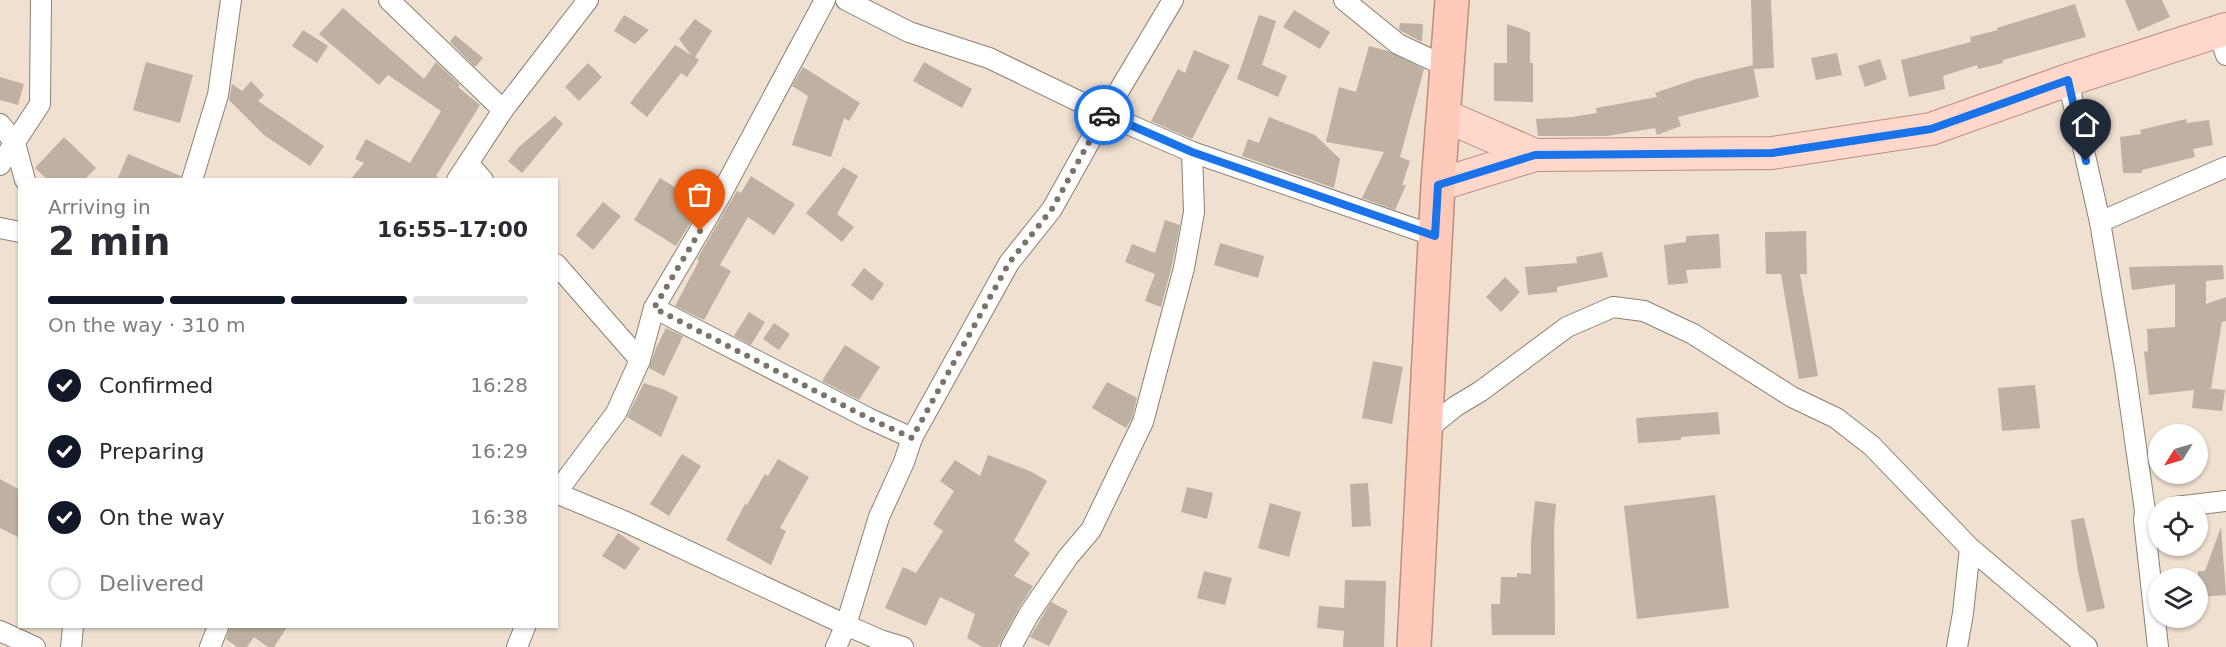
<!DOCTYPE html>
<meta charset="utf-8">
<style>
:root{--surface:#fff;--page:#f2f2f3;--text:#2b2b33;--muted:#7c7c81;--line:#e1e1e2;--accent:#111827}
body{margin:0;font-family:"DejaVu Sans",sans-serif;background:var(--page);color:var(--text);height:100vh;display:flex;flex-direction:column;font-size:22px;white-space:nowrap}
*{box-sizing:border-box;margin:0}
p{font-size:20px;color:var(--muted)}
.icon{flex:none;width:33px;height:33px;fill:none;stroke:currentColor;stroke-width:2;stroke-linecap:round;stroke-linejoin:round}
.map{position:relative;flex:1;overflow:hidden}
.details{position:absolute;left:18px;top:178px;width:540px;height:450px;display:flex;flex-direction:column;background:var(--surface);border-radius:0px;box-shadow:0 2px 4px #0004}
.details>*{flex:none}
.needle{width:39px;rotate:233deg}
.buttons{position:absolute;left:2148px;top:424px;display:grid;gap:12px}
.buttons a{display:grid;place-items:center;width:60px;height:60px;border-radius:50%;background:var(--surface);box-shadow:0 2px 4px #0004;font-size:30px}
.pin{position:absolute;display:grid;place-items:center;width:51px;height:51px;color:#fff;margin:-62px -26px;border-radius:50% 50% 50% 0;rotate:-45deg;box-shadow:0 0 6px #0007}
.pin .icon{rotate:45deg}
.courier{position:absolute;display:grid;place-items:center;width:60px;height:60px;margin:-30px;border:4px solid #1a73e8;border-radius:50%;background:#fff;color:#222;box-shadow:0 2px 8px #0007}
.head em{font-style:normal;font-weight:800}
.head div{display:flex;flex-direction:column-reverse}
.head{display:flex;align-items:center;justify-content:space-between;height:102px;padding:0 30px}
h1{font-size:39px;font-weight:800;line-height:45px}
.bar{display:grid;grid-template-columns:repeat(4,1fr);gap:9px 6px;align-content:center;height:72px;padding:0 30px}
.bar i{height:8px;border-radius:4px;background:var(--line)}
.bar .on{background:var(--accent)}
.bar p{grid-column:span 4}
ol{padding:0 30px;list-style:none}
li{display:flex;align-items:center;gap:18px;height:66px}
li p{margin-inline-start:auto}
li .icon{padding:6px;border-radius:50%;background:var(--accent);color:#fff;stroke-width:4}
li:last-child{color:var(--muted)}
li i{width:33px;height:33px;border:3px solid var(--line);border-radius:50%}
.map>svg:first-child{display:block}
</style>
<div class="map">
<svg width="2226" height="647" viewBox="0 0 2226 647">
<rect width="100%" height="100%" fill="#efe0d0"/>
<!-- building -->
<g fill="#beb1a1">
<path d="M1751,0H1771L1774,68L1753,69Z"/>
<path d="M2125,0H2162L2170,17L2138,31Z"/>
<path d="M2075,4L2086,37L2003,60V63L1978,69L1977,65L1943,76L1945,89L1909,97L1901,60L1971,42L1970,37L1998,30L1997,28Z"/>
<path d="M343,8L424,79L436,62L460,85L458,87L480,105L436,176L442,180H350L364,163L355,159L366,139L410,163L441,111L388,75L379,85L319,34Z"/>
<path d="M1294,10L1330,32L1320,49L1283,27Z"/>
<path d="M624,15L649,30L635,44L614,31Z"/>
<path d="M1259,15L1276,21L1262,65L1287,76L1278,97L1237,79Z"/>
<path d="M695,19L712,31L695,57L699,60L687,77L681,73L647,117L630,103L675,45L691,55L679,39Z"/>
<path d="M1400,23L1423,24L1422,42L1399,30Z"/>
<path d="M1507,24L1530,32V63H1533V102L1494,101V63H1507Z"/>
<path d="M303,30L328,46L317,63L292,46Z"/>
<path d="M455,35L483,58L475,67L450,42Z"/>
<path d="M1369,46L1388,51L1424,69L1400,157L1410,161L1402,185H1406L1395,210L1362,198L1384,152L1326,142L1339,87L1356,92Z"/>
<path d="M1194,50L1230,65L1192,139L1151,121L1178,69L1185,73Z"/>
<path d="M1837,53L1842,75L1816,80L1811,58Z"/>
<path d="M1880,59L1887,79L1865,87L1858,66Z"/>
<path d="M146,62L193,75L180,123L133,110Z"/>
<path d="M924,62L972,89L962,108L913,81Z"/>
<path d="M588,63L602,77L579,101L565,87Z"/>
<path d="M1753,65L1759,97L1678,117L1681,126L1657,135L1655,128L1607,136H1538L1536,119L1572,117L1597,113L1596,108L1657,97L1655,93L1696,79Z"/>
<path d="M803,67L860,103L849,121L844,118L831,157L792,145L808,96L792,86Z"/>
<path d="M0,77L24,84L18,105L0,100Z"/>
<path d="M251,81L264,95L258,101L324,146L310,166L264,135L229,100L232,84L242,91Z"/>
<path d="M555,116L563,124L522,173L508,161L519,147Z"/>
<path d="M1269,117L1315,135L1340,159L1334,188L1242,156L1248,139L1259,143Z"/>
<path d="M2186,119L2187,123L2209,120L2213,145L2193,149L2195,157L2142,170V173H2123L2120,137L2141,134L2140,130Z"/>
<path d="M64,137L96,168L84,180H48L35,168Z"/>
<path d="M128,154L181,176L180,180H117Z"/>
<path d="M843,167L858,176L837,214L854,227L842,242L806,213Z"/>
<path d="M751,176L795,204L774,235L748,217L720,265L731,271L704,320L675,306L699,261L697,259L737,191L741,193Z"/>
<path d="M660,178L702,204L676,246L634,220Z"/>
<path d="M603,202L621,216L593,250L576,235Z"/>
<path d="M1165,220L1180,225L1172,265L1161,307L1145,301L1155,274L1125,262L1132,244L1155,253Z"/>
<path d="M1806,231L1807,274H1800L1818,376L1799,379L1781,274H1766L1765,232Z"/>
<path d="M1719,234L1721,268L1686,270L1688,283L1668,285L1664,245L1686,242V236Z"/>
<path d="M1220,243L1264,256L1258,278L1214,265Z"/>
<path d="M1602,252L1608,277L1557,287V292L1528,295L1525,267L1577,263L1576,257Z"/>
<path d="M2223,265L2224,279L2206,281V304L2226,297V321L2222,322L2211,388H2207L2225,390L2222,411L2192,408L2194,390L2149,395L2144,352L2148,351L2147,329L2175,327V284L2132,290L2129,267Z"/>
<path d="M864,268L884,284L872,301L851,285Z"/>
<path d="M1505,277L1520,292L1501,312L1486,297Z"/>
<path d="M749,312L765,322L751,345L734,336Z"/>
<path d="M774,323L790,334L779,350L763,339Z"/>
<path d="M666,328L683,336L664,376L649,368L656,348Z"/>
<path d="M845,345L880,367L859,400L822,381Z"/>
<path d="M1373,361L1403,367L1392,424L1362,418Z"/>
<path d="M1107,382L1137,398L1132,418L1126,428L1092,408Z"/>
<path d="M644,383L665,390L678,397L661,437L627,417Z"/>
<path d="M2035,385L2040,428L2002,431L1998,388Z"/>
<path d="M1718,412L1720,434L1681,437V440L1638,443L1636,418Z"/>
<path d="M682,454L701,466L669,516L650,504Z"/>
<path d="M988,455L1032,472L1047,481L1014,541L1030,553L1014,576L1033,586L1019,608L998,647H982L967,638L975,614L940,597L926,626L885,608L903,567L916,573L943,531L933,524L954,491L940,481L955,460L980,476Z"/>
<path d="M778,459L809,477L780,528L786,531L771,565L726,540L745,504L747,505L765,474L768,476Z"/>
<path d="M0,479L20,490V538L0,528Z"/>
<path d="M1368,483L1371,526L1352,527L1350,484Z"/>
<path d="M1187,487L1213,493L1207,519L1181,512Z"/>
<path d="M1715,495L1729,608L1637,619L1624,506Z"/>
<path d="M1535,501L1556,504L1554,529L1555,635H1492L1491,604H1500L1501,577H1517V573L1531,574V542Z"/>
<path d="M1270,503L1301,512L1289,557L1258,548Z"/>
<path d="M2084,518L2105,608L2087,612L2078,571L2071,520Z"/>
<path d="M2221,527L2226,595L2198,597V571H2205Z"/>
<path d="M618,533L640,548L625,570L602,556Z"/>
<path d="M1204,571L1232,578L1225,605L1197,598Z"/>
<path d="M1345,580L1386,581L1384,647H1343L1344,631L1317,628L1319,606L1344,608Z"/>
<path d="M1051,602L1068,611L1049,646L1030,637Z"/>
<path d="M230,627H287L274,647H268L254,637L247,647H237L226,639Z"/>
</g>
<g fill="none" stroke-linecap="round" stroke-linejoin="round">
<defs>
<g id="minor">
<path d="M389,0L503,110"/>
<path d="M846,0L909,32L989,58L1105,114L1192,152L1435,236"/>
<path d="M1344,0L1398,44L1447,67"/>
<path d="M2223,24L2218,32L2226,55"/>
<path d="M2068,80L2100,222L2125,369L2145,511L2144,520L2158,647"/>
<path d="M0,124L15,143L25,180"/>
<path d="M468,163L483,180"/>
<path d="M0,165L40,104L41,0"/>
<path d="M192,180L218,95L231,0"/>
<path d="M457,180L503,110L588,0"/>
<path d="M2100,222L2226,167"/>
<path d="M0,228L20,232"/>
<path d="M556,264L640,360"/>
<path d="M654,308L868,418L912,438"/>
<path d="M1425,431L1456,406L1481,391L1567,327L1613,307L1644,311L1693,334L1792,397L1836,418L1872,446L1970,548L2087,647"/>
<path d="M556,493L616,413L640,360L654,308L719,198L825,0"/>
<path d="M556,493L626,522L846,625L880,640L903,647"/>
<path d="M2175,507L2226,501"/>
<path d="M0,631L35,647"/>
<path d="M71,647L73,627"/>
<path d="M210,647L218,627"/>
<path d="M517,647L525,627"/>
<path d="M836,647L846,625L879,517L904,462L912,438L1009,263L1052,209L1105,114L1173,0"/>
<path d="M1011,647L1029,614L1068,557L1091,530L1143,422L1184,268L1194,212L1192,152"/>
<path d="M1957,647L1963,613L1970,548"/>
</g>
<g id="primary">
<path d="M1443,115L1535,155"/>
<path d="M1438,185L1535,155L1772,153L1931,129L2068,80L2226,29"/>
</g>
<path id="trunk" d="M1414,647L1438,185L1452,0"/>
</defs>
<!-- minor casing -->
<use href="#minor" stroke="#8d8071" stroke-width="22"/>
<!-- primary casing -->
<use href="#primary" stroke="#bb8e7f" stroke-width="34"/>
<!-- trunk casing -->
<use href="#trunk" stroke="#bb8e7f" stroke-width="36"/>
<!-- minor -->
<use href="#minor" stroke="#fff" stroke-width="20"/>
<!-- primary -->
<use href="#primary" stroke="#ffd7cb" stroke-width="32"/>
<!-- trunk -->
<use href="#trunk" stroke="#ffcaba" stroke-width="33"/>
</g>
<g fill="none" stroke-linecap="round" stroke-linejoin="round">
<!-- done -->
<path stroke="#7b7269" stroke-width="6" stroke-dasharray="0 10.8" d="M700,231L654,308L868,418L912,438L1009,263L1052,209L1104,115"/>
<!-- route -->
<path stroke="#1a73e8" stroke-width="8" d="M1104,115L1105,114L1192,152L1435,236L1438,185L1535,155L1772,153L1931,129L2068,80L2086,161"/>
</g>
</svg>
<div class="buttons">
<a><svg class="needle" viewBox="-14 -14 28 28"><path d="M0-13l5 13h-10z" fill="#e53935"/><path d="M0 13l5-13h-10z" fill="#7c7c81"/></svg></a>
<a><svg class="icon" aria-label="locate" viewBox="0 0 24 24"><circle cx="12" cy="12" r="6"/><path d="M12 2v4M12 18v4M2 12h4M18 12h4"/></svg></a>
<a><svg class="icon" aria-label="layers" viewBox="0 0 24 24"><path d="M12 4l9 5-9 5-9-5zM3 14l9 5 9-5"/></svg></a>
</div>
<div class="pin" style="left:700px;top:231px;background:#ea580c"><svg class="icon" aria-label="bag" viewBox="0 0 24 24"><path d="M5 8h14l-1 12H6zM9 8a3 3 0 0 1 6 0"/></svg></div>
<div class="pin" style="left:2086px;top:161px;background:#1f2937"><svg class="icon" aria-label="home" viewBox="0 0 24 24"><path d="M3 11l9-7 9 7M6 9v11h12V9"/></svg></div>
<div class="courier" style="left:1104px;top:115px"><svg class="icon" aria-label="car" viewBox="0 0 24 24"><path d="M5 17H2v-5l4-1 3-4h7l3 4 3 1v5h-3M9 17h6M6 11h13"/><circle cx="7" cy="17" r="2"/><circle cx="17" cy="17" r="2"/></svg></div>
<section class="details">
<div class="head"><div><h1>2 min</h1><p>Arriving in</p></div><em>16:55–17:00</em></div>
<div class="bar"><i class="on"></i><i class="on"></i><i class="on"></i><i></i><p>On the way · 310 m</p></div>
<ol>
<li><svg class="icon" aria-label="check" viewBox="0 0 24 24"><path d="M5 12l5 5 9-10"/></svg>Confirmed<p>16:28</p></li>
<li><svg class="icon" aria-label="check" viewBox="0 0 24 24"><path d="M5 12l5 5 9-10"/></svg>Preparing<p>16:29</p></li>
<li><svg class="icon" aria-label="check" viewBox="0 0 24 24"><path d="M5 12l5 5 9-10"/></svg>On the way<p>16:38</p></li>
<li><i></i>Delivered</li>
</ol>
</section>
</div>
